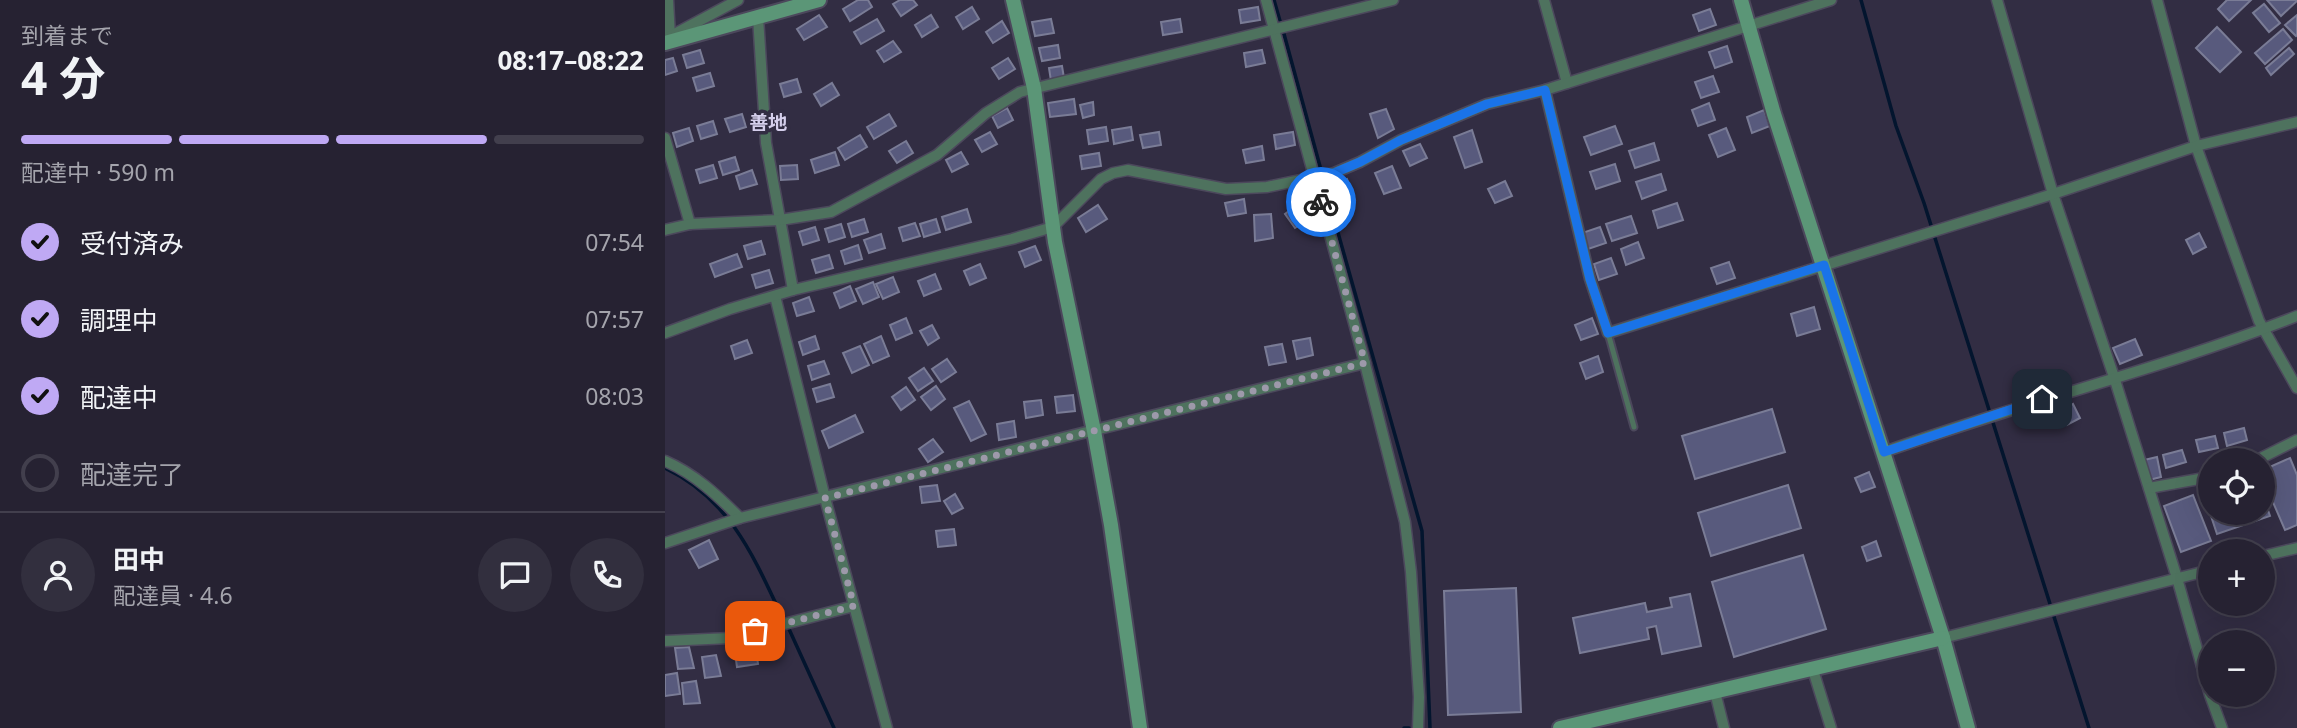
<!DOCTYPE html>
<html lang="ja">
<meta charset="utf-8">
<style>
:root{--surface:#262232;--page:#322f3e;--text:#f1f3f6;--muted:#a4a4ac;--line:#423f4d;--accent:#bfa9f4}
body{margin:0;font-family:"Noto Sans","Noto Sans JP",sans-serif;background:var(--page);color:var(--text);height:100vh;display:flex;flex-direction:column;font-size:26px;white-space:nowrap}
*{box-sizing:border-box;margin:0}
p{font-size:23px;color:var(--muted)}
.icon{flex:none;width:38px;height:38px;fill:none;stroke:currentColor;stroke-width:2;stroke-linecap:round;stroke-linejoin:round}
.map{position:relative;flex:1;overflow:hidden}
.details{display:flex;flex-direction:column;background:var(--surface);width:665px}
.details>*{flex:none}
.tools{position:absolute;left:1533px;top:448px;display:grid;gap:14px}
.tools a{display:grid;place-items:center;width:77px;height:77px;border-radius:50%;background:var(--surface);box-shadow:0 7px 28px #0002,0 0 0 2px var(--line);font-size:35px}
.pin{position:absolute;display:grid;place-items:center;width:60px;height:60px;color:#fff;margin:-30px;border-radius:14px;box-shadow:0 4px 10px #0006}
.courier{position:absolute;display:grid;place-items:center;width:70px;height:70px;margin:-35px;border:5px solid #1a73e8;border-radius:50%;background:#fff;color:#222;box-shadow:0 2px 9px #0007}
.overview em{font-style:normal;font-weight:700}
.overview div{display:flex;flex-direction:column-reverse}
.overview{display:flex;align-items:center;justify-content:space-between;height:119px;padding:0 21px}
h1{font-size:46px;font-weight:700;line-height:52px}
.bar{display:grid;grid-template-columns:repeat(4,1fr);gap:10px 7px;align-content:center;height:84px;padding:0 21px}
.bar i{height:9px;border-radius:5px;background:var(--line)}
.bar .current{background:var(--accent)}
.bar p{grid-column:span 4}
.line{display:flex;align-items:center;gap:18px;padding:0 21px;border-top:2px solid var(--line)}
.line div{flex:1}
.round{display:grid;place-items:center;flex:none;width:74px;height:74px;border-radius:37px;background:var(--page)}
ol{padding:0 21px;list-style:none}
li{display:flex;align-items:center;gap:21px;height:77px}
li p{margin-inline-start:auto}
li .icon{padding:7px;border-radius:50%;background:var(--accent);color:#111;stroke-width:4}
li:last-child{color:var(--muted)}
li i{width:38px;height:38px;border:4px solid var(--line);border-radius:50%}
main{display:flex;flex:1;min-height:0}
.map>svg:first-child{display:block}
</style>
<main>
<section class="details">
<div class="overview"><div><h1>4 分</h1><p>到着まで</p></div><em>08:17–08:22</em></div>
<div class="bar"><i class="current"></i><i class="current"></i><i class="current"></i><i></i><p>配達中 · 590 m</p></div>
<ol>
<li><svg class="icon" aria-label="check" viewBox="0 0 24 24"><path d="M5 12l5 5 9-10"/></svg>受付済み<p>07:54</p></li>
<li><svg class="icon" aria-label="check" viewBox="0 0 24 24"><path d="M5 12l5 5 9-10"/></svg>調理中<p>07:57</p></li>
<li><svg class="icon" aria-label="check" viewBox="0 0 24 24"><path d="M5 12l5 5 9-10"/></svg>配達中<p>08:03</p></li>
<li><i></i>配達完了</li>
</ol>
<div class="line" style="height:126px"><a class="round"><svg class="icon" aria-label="person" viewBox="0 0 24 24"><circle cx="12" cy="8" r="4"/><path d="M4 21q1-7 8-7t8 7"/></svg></a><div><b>田中</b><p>配達員 · 4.6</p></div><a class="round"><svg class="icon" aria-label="chat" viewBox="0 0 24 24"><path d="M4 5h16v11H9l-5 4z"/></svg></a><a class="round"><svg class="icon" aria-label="phone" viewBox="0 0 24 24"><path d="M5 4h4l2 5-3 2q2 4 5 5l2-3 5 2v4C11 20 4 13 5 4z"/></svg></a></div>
</section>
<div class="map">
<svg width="1632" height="728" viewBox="0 0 1632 728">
<rect width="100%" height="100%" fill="#322d43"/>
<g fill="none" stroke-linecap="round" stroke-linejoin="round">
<!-- stream -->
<g stroke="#03152e" stroke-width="3.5">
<path d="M609,0L615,21"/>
<path d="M1196,0L1231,126L1259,203L1424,728"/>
<path d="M619,34L656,170"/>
<path d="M659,183L757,531L765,728"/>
<path d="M0,468C65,499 89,557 118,619"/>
<path d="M124,629L169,728"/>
<path d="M739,728H744"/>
</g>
</g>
<!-- building -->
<g fill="#585a7d" stroke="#7a7c96" stroke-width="2">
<path d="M193,0H203L207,7L185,21L178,9Z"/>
<path d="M235,0H248L252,5L236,16L228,4Z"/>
<path d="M1562,0H1586L1564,21L1553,9Z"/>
<path d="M1602,0H1632V1L1616,16Z"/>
<path d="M1599,4L1615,23L1604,32L1588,13Z"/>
<path d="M307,7L314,19L298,29L291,17Z"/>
<path d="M593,7L595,20L576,23L574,10Z"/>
<path d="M1045,9L1051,25L1034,31L1028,15Z"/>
<path d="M154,15L162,27L139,40L132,29Z"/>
<path d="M266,15L273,27L257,37L250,25Z"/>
<path d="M1632,15V35L1631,36L1620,25Z"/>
<path d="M212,19L219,31L196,44L189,32Z"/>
<path d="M386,19L389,33L370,36L367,22Z"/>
<path d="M515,19L517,32L498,35L496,22Z"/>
<path d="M337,21L344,33L328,43L321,32Z"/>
<path d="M1552,27L1576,52L1555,72L1531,48Z"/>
<path d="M1618,29L1627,40L1600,64L1590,53Z"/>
<path d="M228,41L236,52L219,62L212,51Z"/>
<path d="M393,45L395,58L377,61L374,48Z"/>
<path d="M1062,46L1067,62L1050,68L1044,52Z"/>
<path d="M1624,48L1629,54L1606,75L1601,68Z"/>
<path d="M35,50L39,63L22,68L18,55Z"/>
<path d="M597,50L600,63L581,67L579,53Z"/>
<path d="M8,58L12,71L0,75V60Z"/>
<path d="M343,58L350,69L334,79L327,68Z"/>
<path d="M397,66L399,78L386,81L384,68Z"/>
<path d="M45,73L49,86L32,91L28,78Z"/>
<path d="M1048,76L1054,92L1036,98L1030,82Z"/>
<path d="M132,79L136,92L119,97L115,84Z"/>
<path d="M167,83L174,95L156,106L149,94Z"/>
<path d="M409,99L411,114L385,117L383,103Z"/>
<path d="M428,102L429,115L418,118L415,105Z"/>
<path d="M1044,103L1050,120L1033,126L1027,110Z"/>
<path d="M342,108L348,120L333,128L327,116Z"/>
<path d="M721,109L729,129L713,138L705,114Z"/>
<path d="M1099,110L1105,126L1087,133L1082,117Z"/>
<path d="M77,114L81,127L65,132L60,119Z"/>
<path d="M224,114L231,126L209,139L202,127Z"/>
<path d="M48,121L52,134L36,139L32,126Z"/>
<path d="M950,126L957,144L926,155L919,137Z"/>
<path d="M441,127L443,141L424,144L422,130Z"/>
<path d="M466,127L468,140L449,144L447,130Z"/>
<path d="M24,128L28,141L12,147L8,133Z"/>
<path d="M1061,128L1070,150L1053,157L1044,135Z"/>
<path d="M807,130L817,162L800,168L789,137Z"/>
<path d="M325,132L332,144L317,152L310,140Z"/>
<path d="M494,132L496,145L478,148L475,135Z"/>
<path d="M628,132L630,145L611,149L609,135Z"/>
<path d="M195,135L202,147L180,160L173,148Z"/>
<path d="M241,141L248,153L232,163L224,151Z"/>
<path d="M989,143L994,160L970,168L964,151Z"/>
<path d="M755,144L762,158L745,166L738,151Z"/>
<path d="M597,146L599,160L581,163L578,150Z"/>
<path d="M170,152L174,165L150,173L146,160Z"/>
<path d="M296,152L303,164L287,172L281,160Z"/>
<path d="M434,153L436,166L417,169L415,156Z"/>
<path d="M70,157L74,170L58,175L54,162Z"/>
<path d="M950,164L955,181L931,189L925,172Z"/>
<path d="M48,165L52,178L35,183L31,170Z"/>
<path d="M132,165L133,179L116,180L115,166Z"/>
<path d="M727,166L736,188L719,194L710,173Z"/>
<path d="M87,170L92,184L75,189L71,176Z"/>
<path d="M996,174L1001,190L977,199L971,182Z"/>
<path d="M682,179L690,200L674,207L665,186Z"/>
<path d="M840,181L847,196L830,203L823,189Z"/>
<path d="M579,199L581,213L563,216L560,203Z"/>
<path d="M640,199L651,214L630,228L620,214Z"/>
<path d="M1012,203L1018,220L993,228L988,211Z"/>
<path d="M433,205L442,219L421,232L413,218Z"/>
<path d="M302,209L306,222L281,230L277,217Z"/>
<path d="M606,214L608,238L590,241L589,215Z"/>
<path d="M966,216L972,233L947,241L941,224Z"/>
<path d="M199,219L203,232L187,237L183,224Z"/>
<path d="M271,219L275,232L259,237L255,224Z"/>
<path d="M250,223L255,236L238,241L234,228Z"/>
<path d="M176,224L180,237L164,242L160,229Z"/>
<path d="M150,227L154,240L138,245L134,232Z"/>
<path d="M935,227L941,243L923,249L917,233Z"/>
<path d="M1534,233L1541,247L1528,254L1521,240Z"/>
<path d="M216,234L220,248L204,253L199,240Z"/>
<path d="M96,241L100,254L83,259L79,246Z"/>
<path d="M973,242L979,258L961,265L956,249Z"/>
<path d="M193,245L197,259L180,264L176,251Z"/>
<path d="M370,246L376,260L360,267L354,252Z"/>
<path d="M72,254L77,267L50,277L45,264Z"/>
<path d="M164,255L168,268L151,273L147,260Z"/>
<path d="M946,258L952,274L934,280L929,264Z"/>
<path d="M1064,262L1070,278L1052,284L1046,268Z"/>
<path d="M315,264L321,278L305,285L299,271Z"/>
<path d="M104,270L108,283L91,288L87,275Z"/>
<path d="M270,274L276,289L259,296L253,281Z"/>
<path d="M228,277L234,292L218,299L211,284Z"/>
<path d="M208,282L214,297L198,304L191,289Z"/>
<path d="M185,286L191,301L175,308L169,293Z"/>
<path d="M144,297L149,311L132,316L128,303Z"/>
<path d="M1149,307L1155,329L1132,336L1126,314Z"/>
<path d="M241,318L247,333L231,340L225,325Z"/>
<path d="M927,318L933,334L916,340L910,325Z"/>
<path d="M267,325L274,338L263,345L255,331Z"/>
<path d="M150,336L154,349L138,355L134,342Z"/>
<path d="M216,336L224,356L208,363L199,344Z"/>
<path d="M645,338L648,355L632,359L628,341Z"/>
<path d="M1470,339L1477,355L1455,364L1448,348Z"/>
<path d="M82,340L87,353L70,359L66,346Z"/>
<path d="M617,344L621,362L604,365L600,347Z"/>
<path d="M195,346L204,365L187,373L178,353Z"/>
<path d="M933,356L938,372L921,379L915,363Z"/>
<path d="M282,359L291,372L276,382L267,369Z"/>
<path d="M159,361L164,374L147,380L143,366Z"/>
<path d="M259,368L268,381L253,391L244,378Z"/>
<path d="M165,384L169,397L152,402L148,389Z"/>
<path d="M271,386L280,399L266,410L256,397Z"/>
<path d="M241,387L250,400L236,410L227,397Z"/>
<path d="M408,395L410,411L392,413L390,397Z"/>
<path d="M376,400L378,415L361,418L359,402Z"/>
<path d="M304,401L321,434L306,441L289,408Z"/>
<path d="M1408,404L1415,418L1402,425L1395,412Z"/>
<path d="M1107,409L1120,452L1030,479L1017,436Z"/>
<path d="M190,415L198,432L164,448L157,431Z"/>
<path d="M349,421L351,437L334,440L332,424Z"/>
<path d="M1579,428L1582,440L1562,446L1559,433Z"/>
<path d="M1550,436L1553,448L1534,452L1531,440Z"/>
<path d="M268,439L278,452L263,462L254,449Z"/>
<path d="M1517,450L1521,462L1501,468L1498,455Z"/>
<path d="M1492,457L1496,477L1484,480L1479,460Z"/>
<path d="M1625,458L1632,475V525L1620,530L1598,479V470Z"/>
<path d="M1204,472L1210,487L1196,492L1190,478Z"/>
<path d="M272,485L275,501L257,503L255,487Z"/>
<path d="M1123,485L1136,528L1046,556L1033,513Z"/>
<path d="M290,494L298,508L287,514L279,501Z"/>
<path d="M1528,495L1546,541L1516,552L1499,506Z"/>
<path d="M1598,496L1605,516L1552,534L1542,504L1545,503V513H1598Z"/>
<path d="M289,529L291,545L273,547L271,531Z"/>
<path d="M44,540L53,559L34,568L24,550Z"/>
<path d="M1211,541L1216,556L1202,561L1197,547Z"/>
<path d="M1138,555L1161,629L1069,657L1047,582Z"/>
<path d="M851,588L856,712L783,715L779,591Z"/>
<path d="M1025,594L1036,646L997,654L991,626L982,628L984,639L915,653L908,618L980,603L982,612L1007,607L1005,598Z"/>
<path d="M90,643L93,664L72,667L69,646Z"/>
<path d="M24,647L29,668L13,669L10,648Z"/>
<path d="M51,655L56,676L40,678L37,657Z"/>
<path d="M12,673L15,694L0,696V675Z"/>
<path d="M31,681L35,703L19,704L17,683Z"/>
</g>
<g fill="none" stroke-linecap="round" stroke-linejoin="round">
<defs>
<path id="lane" d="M943,333L969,427"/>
<g id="street">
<path d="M3,0L5,37"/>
<path d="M601,0L698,356L740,522L746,572L754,697L753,728"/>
<path d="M879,0L902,83"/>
<path d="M1332,0L1388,194L1449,377L1512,578L1545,695L1557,728"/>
<path d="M1492,0L1531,146L1594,321L1632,388"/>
<path d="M93,17L101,143L128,290"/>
<path d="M4,37L73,0"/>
<path d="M880,90L925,279L943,333L1388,194L1531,146L1632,122"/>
<path d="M0,138L25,224"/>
<path d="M0,230L25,224L115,220L166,212L272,155L321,113L355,92L728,0"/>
<path d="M110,296L160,498L222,728"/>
<path d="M0,333L65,309L128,290L347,239L388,227L436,179L448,173L463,170L561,189L602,187L669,173L695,162L736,140L822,104L880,90L1166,0"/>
<path d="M1219,452C1356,403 1497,369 1632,316"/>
<path d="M1592,460L1632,440"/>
<path d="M0,461C30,474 52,495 75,518"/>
<path d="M1484,488L1545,477"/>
<path d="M0,543L75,518L700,363"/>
<path d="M1598,556L1632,548"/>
<path d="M1278,638L1545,570"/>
<path d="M0,641L65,638L189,606"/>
<path d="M1148,670L1166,728"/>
<path d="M1050,692L1059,728"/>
</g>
<g id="secondary">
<path d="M348,0L369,88L390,242L429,431L446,525L475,728"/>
<path d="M1076,0L1109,114L1278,638L1303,728"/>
<path d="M0,43L154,0"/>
<path d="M895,728L1278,638"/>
</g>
</defs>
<!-- lane casing -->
<use href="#lane" stroke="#4c485c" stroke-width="9"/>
<!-- street casing -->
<use href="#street" stroke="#4c485c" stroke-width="13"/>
<!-- secondary casing -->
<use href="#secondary" stroke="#4c485c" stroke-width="18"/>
<!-- lane -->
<use href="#lane" stroke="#4e725e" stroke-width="5"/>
<!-- street -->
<use href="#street" stroke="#4e725e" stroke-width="10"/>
<!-- secondary -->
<use href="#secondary" stroke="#5b9677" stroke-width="14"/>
</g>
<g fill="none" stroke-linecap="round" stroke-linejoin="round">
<!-- done -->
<path stroke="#9d99aa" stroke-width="7" stroke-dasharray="0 12.6" d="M90,631L189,606L160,498L700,363L656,202"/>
<!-- route -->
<path stroke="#1a73e8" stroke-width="9" d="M656,202L648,177L669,173L695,162L736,140L822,104L880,90L925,279L943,333L1159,265L1219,452L1377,399"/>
</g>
<g text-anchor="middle" stroke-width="7" stroke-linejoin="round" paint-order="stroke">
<!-- neighbourhood labels -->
<g font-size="19" font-weight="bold" fill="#d5cfec" stroke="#322d43">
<text x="103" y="129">善地</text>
</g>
</g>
</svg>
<div class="tools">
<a><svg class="icon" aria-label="locate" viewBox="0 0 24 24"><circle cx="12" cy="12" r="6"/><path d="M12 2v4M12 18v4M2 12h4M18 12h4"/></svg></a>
<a>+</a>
<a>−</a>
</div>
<div class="pin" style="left:90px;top:631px;background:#ea580c"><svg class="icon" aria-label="bag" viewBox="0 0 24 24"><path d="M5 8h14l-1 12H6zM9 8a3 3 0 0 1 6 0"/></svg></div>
<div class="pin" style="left:1377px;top:399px;background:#1f2937"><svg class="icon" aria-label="home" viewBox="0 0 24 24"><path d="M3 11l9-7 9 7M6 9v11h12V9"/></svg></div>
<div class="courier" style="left:656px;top:202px"><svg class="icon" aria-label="bike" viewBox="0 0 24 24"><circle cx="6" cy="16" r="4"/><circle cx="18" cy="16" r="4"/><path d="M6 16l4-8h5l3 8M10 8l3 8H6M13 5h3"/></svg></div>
</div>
</main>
